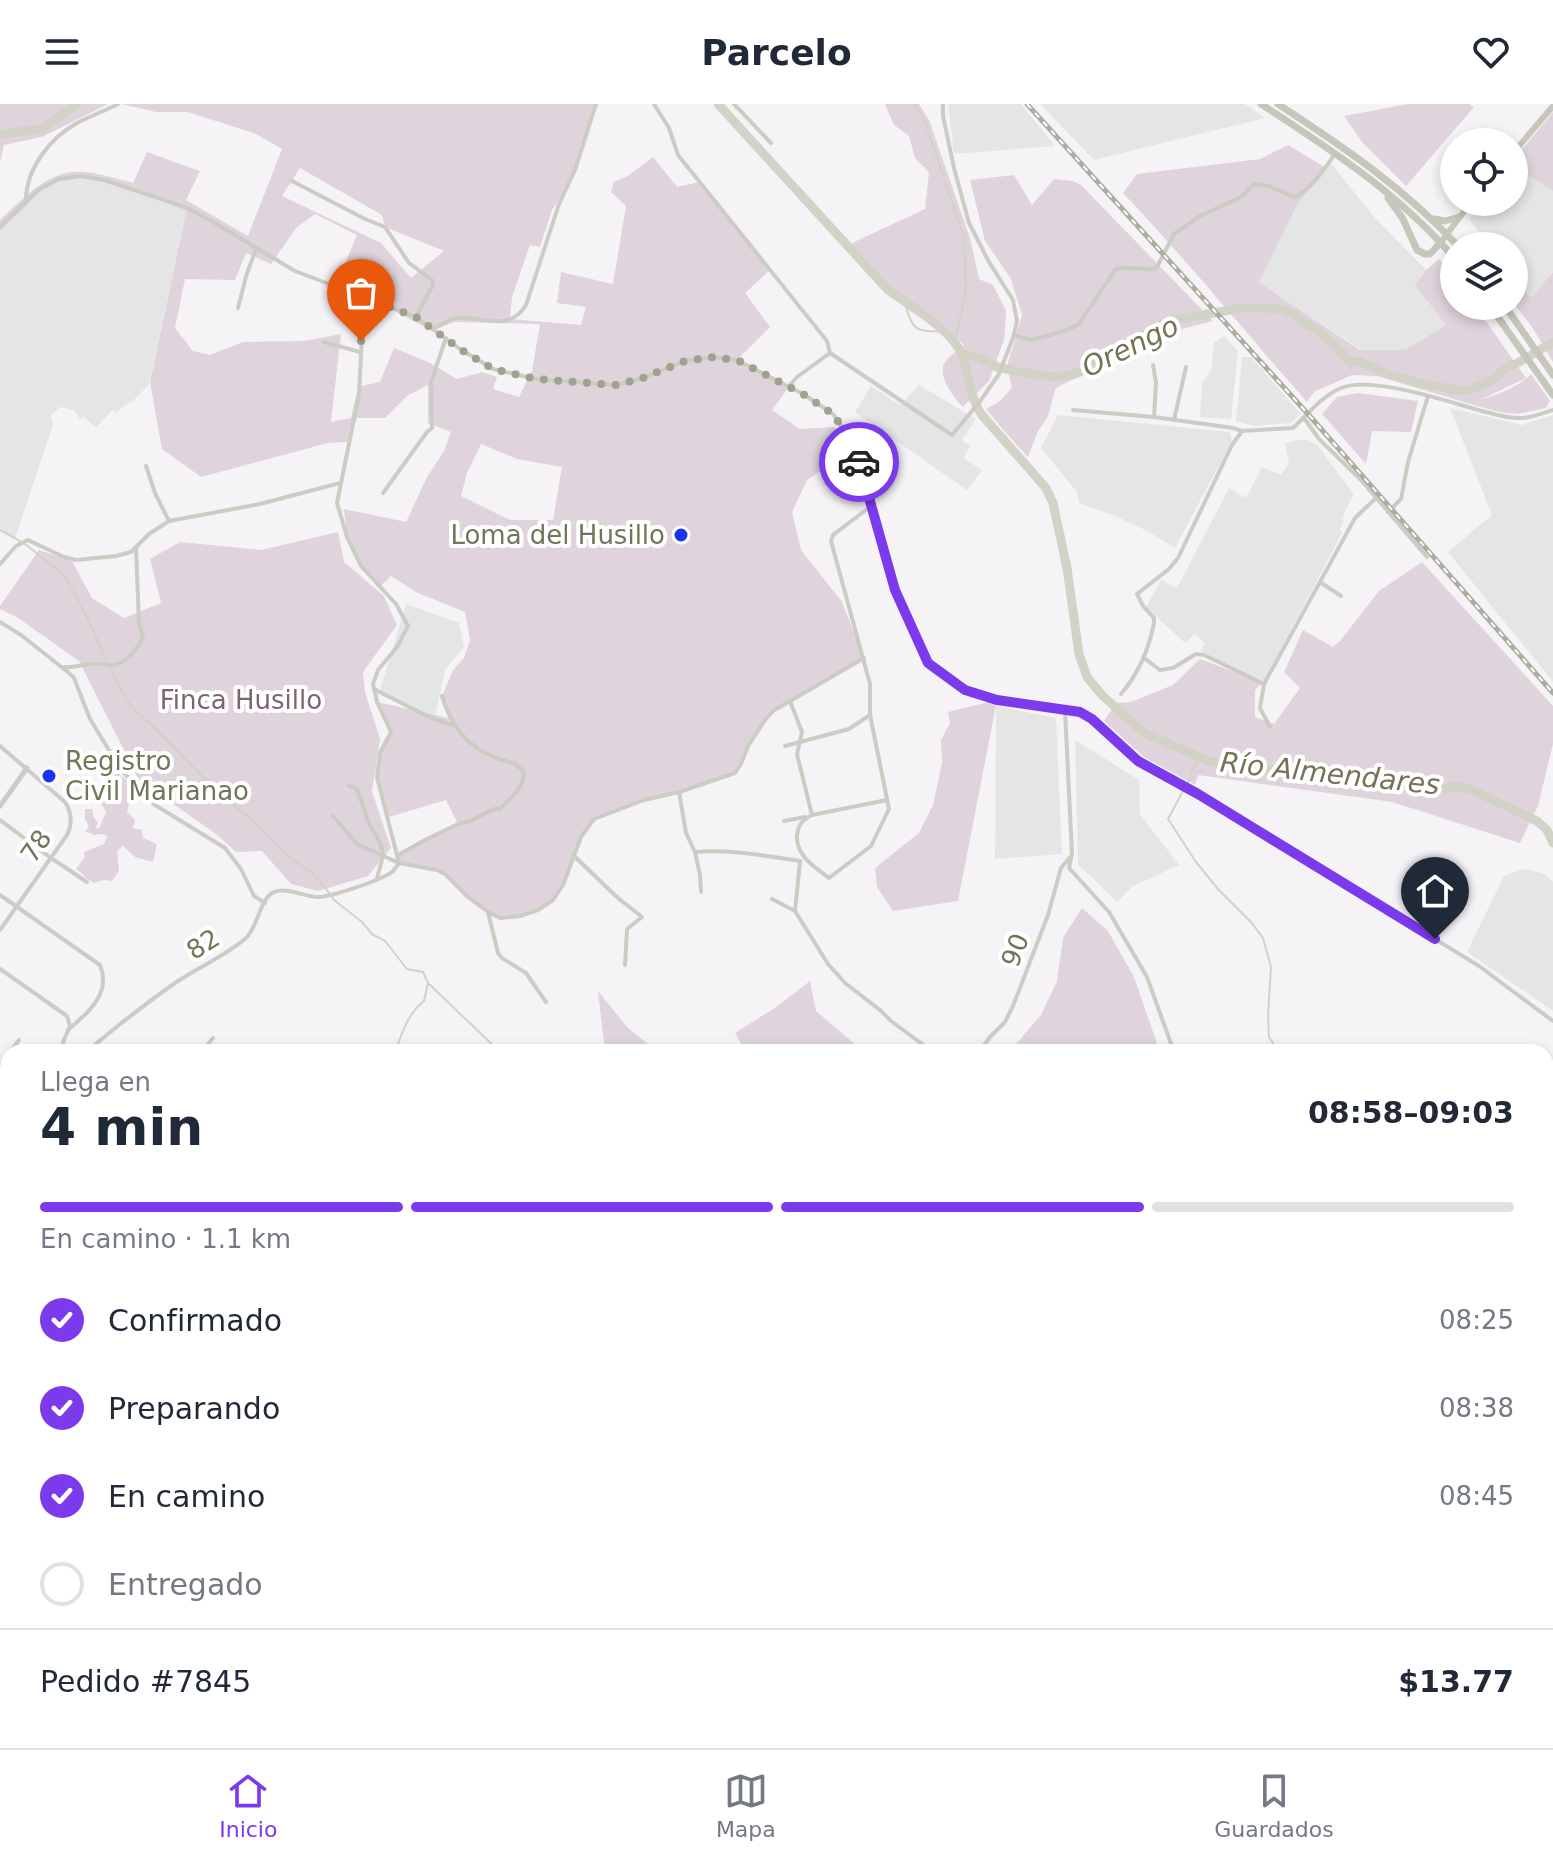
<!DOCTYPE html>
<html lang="es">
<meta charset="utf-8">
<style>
:root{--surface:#fff;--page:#f2f2f3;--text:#1f2937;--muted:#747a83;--line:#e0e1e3;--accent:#7c3aed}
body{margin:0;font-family:"DejaVu Sans",sans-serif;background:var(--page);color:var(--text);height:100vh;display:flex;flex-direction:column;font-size:30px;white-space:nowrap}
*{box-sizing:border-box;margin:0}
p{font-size:26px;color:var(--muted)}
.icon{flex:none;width:44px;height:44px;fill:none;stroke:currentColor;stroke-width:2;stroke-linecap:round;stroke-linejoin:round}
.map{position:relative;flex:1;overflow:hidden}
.panel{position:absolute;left:0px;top:940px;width:1554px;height:704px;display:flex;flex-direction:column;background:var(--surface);border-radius:24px 24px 0 0;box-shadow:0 4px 12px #0003}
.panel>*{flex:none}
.controls{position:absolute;left:1440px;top:24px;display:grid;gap:16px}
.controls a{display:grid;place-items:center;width:88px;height:88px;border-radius:50%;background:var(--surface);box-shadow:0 4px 12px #0003;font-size:40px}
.pin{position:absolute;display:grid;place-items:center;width:68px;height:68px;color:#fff;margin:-82px -34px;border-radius:50% 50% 50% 0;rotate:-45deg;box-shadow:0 0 8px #0007}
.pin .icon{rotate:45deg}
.courier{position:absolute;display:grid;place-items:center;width:80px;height:80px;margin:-40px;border:6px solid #7c3aed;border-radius:50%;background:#fff;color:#222;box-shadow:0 2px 10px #0007}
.head em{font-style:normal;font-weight:600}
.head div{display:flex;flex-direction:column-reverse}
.head{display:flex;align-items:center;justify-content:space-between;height:136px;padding:0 40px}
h1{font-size:52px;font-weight:600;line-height:60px}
.bar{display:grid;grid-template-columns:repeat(4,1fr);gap:12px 8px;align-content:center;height:96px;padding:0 40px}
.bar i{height:10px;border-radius:6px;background:var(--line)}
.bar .current{background:var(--accent)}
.bar p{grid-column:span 4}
.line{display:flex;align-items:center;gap:20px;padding:0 40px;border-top:2px solid var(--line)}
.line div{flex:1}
ol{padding:0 40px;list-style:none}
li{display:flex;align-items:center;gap:24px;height:88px}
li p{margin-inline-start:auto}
li .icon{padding:8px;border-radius:50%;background:var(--accent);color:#fff;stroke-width:4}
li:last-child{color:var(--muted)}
li i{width:44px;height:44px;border:4px solid var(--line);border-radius:50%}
header{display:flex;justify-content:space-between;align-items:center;height:104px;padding:0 40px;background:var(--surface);font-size:36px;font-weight:600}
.dock{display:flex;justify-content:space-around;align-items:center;height:112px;border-top:2px solid var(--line);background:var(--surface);font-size:22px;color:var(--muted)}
.dock a{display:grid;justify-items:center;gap:4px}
.dock .current{color:var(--accent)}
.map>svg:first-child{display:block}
</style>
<header><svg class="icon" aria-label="menu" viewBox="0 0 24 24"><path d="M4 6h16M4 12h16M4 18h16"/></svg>Parcelo<svg class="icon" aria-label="heart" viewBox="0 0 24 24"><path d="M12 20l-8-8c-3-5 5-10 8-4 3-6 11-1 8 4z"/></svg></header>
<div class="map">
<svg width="1553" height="1644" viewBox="0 0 1553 1644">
<rect width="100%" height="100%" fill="#f6f3f7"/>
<!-- built -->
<g fill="#e6e5e5">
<path d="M948,0H1021L1055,42L954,50Z"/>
<path d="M1040,0H1245L1265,14L1094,56Z"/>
<path d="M1330,58L1376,115L1426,166L1416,181L1446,221L1405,246H1361L1258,177L1297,101Z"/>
<path d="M1525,68L1553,87V168L1531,195L1514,173V142H1490L1469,115L1481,98H1514V76L1518,78Z"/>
<path d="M80,72L104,76L187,104L149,280L135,295L115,309L112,306L96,324L84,313L80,315L74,306L60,303L53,309L51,312L53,321L15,434L0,425V123L40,85L59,75Z"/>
<path d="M1224,232L1238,247L1231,315L1200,313L1202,278L1211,267L1214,239Z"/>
<path d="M1242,253H1251L1301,310L1291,319L1255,322L1236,317Z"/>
<path d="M919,281L976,315L962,336L970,342L964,354L982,366L967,386L855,308L871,282L900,301Z"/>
<path d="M1450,304L1522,321L1553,311V578L1448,448L1492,411Z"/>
<path d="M1058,311L1230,328L1232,337L1175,444L1147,427L1115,412L1079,399L1077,388L1041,344Z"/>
<path d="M1304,335L1317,341L1353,389V392L1342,414L1344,416L1340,425L1342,429L1264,577L1241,568L1201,547L1205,539L1194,530L1185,539L1146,503L1161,476L1177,484L1229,384L1246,394L1262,363L1281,371L1289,359L1285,339Z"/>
<path d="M406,500L459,519L464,543L445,566L436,609L429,614L379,590Z"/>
<path d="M996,602L1056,614L1062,750L995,755Z"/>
<path d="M1075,636L1139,676L1140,710L1179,761L1133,782L1117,798L1078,760Z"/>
<path d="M1524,765L1545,770L1553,778V907L1467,848L1504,772Z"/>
<path d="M1289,1636H1507L1508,1644H1286Z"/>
</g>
<!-- green -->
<g fill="#dfd4dc" fill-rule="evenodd">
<path d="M0,0H108L42,33L4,41L0,59Z"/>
<path d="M121,0H596L575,66L566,85L552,106L540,143L530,141L512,193L510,215L581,221L586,203L557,199L561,168L613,180L626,102L611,88L614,78L628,72L653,53L677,83L699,78L770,166L745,189L770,223L738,255L789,283L772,306L800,325L834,323L847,349L807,376L792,408L801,446L842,498L864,554L773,607L765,616L735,669C698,680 660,690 624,704C615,707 603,710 595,715C594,716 589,723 588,724C561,758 578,792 527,810C490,823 470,793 445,770L437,766L399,759L398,751L458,720L446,696L389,713C378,675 372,666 391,628L377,598L449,614L442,592L453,566L464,554L470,536L465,508L418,489L391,472L380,483L361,462L347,433L344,405L406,418L427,373L444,347L451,328L428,319V281L407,292L385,314H357L347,338L328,339L201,373L162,345L150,278L187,104C153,93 92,64 59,75C35,83 17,107 0,123V116C20,98 43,71 72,68C92,66 114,74 133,79L147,48L200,67L186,96L248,132L282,45L254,29L187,8H156ZM300,64L382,111L385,123L444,147L411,174L381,139L282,92ZM315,110L357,131L343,164L383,176L379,196L361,190L358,232L364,233L367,198L387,203L432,227L454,218L540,220L532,267L519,293L493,285L497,273L482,268L457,275L430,259L394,244L380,278L358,283L351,314L331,318L341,230L304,237L243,238L210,251L193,247L175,224L185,175L235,176L246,149L271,160L297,123ZM481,340L517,355L562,363L553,416H510L461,392L467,369Z"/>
<path d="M885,0H919L929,16L970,134L979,175L993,181L1006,207L1004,236L989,277L963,303C954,294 938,273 944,260C947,253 958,246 964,241L941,218L903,193L885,179L850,140L925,105L929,68L915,54L909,32L894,21Z"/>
<path d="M1408,0H1469L1474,3L1406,82L1362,38L1344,12Z"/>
<path d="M1553,8V87L1525,69L1517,78L1514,76V55Z"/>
<path d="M1288,41L1326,64L1297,101L1259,178L1360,246H1405L1446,221L1415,181L1426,166L1439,155L1454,175V202H1475L1526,274L1480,296C1498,291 1518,283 1531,270L1550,297L1546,304L1518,310L1505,309L1484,304L1377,272L1352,271L1314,288L1307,298C1245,228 1187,156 1123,89L1137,70L1260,55Z"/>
<path d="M1014,71L1032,101L1054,75L1073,77L1081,81L1213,217L1159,231L1058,283L1055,286L1048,312L1037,329L1028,353L1005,328L986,305L999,298L1012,284L1007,262L1022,211L1011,175L985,137L970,76Z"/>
<path d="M1553,168V258L1532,223L1514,200V173L1531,194Z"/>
<path d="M1358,289L1418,297L1411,328L1372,327L1366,360L1322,310L1337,293Z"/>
<path d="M338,428L344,458L384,492L397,521L363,568L365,588L380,635L372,687L391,744L368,772L318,787L291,780L262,747L236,748L216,730L139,676L79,557L18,514L0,505V502L39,446L72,457L92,494L124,514L161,499L150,455L180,438L261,446Z"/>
<path d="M1422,458L1553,602V640L1538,702L1520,739L1392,698L1198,671L1195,681L1144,653L1104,617L1116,599L1131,598L1173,581L1200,555L1262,578L1255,586V613L1274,620L1300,584L1284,568L1303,526L1333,543L1340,537L1379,487Z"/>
<path d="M997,596L958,797L893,807L877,783L875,764L919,729L933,701L942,659L941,636L950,619L948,608Z"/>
<path d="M97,660H117L120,671L134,682L127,708L135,716L133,724L142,726L143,734L157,740L153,758L135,753L123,742L117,747L119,767L112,777L104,776L94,779C84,774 84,770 76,765L85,753L84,748L104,740L107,732L102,730L94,731L85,727L89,723L85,715V705H92L94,714L98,718L96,724L99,725L106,708C94,689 100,688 108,669L106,664H99Z"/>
<path d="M1082,804L1108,827L1134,873L1160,948H1013L1012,945L1041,911L1057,877L1063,834Z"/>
<path d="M810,877L816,907L864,948H746L735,929L776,903Z"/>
<path d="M598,887L628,924L658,948H617L604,939Z"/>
<path d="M1553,1413V1631H1551L1547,1625L1546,1605V1419Z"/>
<path d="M1004,1636H1148L1136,1644H1005Z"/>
</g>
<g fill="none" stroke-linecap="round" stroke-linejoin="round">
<!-- stream -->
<g stroke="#d3d2c6" stroke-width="2">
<path d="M914,0L924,15L964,134L966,185L955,238"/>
<path d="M905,199C912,224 914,229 942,227"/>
<path d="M0,426L20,437"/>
<path d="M25,440L64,471L85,509L117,579L129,599L138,609L158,627L208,678L265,728L285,750L312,769L325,783L334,796L362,818L372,830L385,837L407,865L423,868L428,879L500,948"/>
<path d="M1188,679L1198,652"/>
<path d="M1183,687L1168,715L1196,758L1218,785L1251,818L1263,834L1271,863L1268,911L1269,933L1279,948"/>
<path d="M395,948C403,928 407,910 424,897L428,879"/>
<path d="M1546,1069L1553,1070"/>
<path d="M1094,1644L1097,1636"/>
</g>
<!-- river -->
<g stroke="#d3d2c6" stroke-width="9">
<path d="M718,0L887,185C909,202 952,225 962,251C969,271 969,291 981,310L1046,384L1053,399L1067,464L1079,550L1087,573L1102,591L1144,629L1211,658L1243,665L1332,669L1425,679L1445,684L1457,682L1470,685L1537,717L1547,726L1553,739"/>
<path d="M0,30L41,25L77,0"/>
<path d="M962,250L980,254L997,263L1020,268L1052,273L1072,271L1082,267L1102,252L1169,217L1241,204H1262L1282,205L1297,212L1307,221L1316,225L1335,241L1351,259L1358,257L1391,271L1422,280L1457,286H1469L1493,276L1509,261L1516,260L1553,238"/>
</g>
<!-- minor -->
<g stroke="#cbccc4" stroke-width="4">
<path d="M654,0L669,24L678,51L827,237L830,249L952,331L981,296L999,270L1014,231L1017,217L1013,196L989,158L969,119L954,64L943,12V0"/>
<path d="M734,0L771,39"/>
<path d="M292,77L365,115L385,123L409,159L432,176L433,181L416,213"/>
<path d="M26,96C26,65 50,34 77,19C90,12 105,7 118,0"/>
<path d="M26,98L40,85L59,75L80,72L104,76L164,96L187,104L210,116L295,167L416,213L460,245L493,265L536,275L616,281L640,275L685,257L713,253L737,256L803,290L833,310L848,332L860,362L895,486L928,559L965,586L997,596L1080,608L1092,615L1138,657L1198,690L1479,862L1553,917"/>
<path d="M238,204L247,169L256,145"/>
<path d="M434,224C439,222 446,217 452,215C478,208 507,232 526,201L559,100L575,66L596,0"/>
<path d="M1014,231C1020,233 1027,236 1034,235C1045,233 1070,226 1079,220L1115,166L1121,164L1154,165L1157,163L1174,130L1200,112L1241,93L1254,80L1269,82L1294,93C1312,85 1324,65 1335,50"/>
<path d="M324,238L360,248"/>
<path d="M1153,261L1156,278L1154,313"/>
<path d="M789,282L797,273L830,249"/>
<path d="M1073,306L1154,313L1233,324L1242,327L1293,324C1308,310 1322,292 1341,284C1373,271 1451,299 1486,308C1498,311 1510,315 1523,314C1533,313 1543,309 1553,306"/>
<path d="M1304,314L1319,335L1361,376L1427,453"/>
<path d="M1174,316L1186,263"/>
<path d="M146,362L155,389L169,417"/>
<path d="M383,389L427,328L432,324L431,278L446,234"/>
<path d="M1388,408L1401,395L1408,358L1428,292"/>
<path d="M0,460L16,442L28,436L64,453L76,456L116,452L131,448L149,430L169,417L260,400L340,379"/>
<path d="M1320,478L1341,492"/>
<path d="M0,518L21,531L69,569L74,574L90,615L121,666L155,701L225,744L241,765L254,792L265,799"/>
<path d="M1144,554L1160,566L1173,564L1196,550L1204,551L1264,580"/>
<path d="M64,563C73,564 81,561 90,560C98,559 103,561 110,561C126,561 138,545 143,532L139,520L136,444"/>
<path d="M374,585L427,612L452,621"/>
<path d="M1121,590C1138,570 1149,545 1154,519V514L1143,502L1137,490L1169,465L1178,454L1232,341L1242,327"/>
<path d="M790,597L802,628L797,650L812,711C795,718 793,737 803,751C808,760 821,767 829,774L871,742L889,705L870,611V580L831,437L833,431L870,403"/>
<path d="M1065,606L1072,750L1069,764L1109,808L1147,873L1174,948"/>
<path d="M1270,623L1260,604L1264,580L1355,414L1376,394"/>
<path d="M0,642L65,698C72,709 73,719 67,731L0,826"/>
<path d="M785,642L849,625L870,611"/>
<path d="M349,682L357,685L369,720L381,740L383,752L377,774"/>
<path d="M679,688L686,729L695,748L700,771L701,788"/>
<path d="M812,711L887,696"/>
<path d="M333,712L357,740L399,759L437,766L445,770L468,793L488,808L500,814L520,812L538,806L553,796L563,781L581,733L594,715L644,696L679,688L735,669L741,660L748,642L765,616L773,607L864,554"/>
<path d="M0,716L51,754L87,778"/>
<path d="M784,717L805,713"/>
<path d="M695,748C731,745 765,752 800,757"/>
<path d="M398,751L425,736L458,720L468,718L494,705H500C510,695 524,683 524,668C512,656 510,659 496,654C467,643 450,620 442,592"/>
<path d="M574,752L618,794L642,813L627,825L625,861"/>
<path d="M0,791L100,861C112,889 88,909 68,926"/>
<path d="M772,795L795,807L828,860L845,879L880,906L891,917L933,948"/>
<path d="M795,807L800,758"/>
<path d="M488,808L498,849L502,854L526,869L546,898"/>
<path d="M0,865L67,912L70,922L63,938L66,948"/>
<path d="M10,948L19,936"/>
<path d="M86,948C116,923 146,899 178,877C199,863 227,851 246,834C258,823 260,794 274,788C286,783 303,792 316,793C329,794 381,776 392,768C394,766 397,762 399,759L377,673L380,649L391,628L377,598L373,580L378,566L397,543L408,522L396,500L361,462L347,433L337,399L359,290L364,193"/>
<path d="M202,948L213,934"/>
<path d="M979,948L990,933L1005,918L1013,902L1048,811L1061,764L1071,752"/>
<path d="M0,962L8,951"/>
<path d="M1546,1046L1553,1023"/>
<path d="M0,1059L8,1048"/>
<path d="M1546,1167L1553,1168"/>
<path d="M0,1189L8,1178"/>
<path d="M0,1246L8,1252"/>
<path d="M0,1316L8,1304"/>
<path d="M0,1324L8,1329"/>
<path d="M0,1400L8,1406"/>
<path d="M0,1469L8,1457"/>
<path d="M0,1476L8,1482"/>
<path d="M0,1612L8,1602"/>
<path d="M1546,1631L1553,1634"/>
<path d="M147,1636L158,1644"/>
<path d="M208,1636L218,1644"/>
<path d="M328,1636L330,1644"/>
<path d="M362,1636L364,1644"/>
<path d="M397,1636L399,1644"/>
<path d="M432,1636L434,1644"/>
<path d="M470,1636L472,1644"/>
<path d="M508,1636L510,1644"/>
<path d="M618,1636L620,1644"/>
<path d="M703,1636L704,1644"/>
<path d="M743,1636L787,1644"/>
<path d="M251,1641L310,1644"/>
<path d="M89,1644L96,1636"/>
<path d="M137,1644L143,1636"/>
<path d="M569,1644L595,1636"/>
<path d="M687,1644L715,1636"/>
<path d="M799,1644L800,1636"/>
<path d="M851,1644L857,1636"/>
<path d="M887,1644L895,1636"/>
<path d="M1280,1644L1284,1636"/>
</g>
<!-- tertiary -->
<g stroke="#cbccc4" stroke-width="5">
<path d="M0,123L26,98"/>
<path d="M0,702L27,664"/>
<path d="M549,1636L551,1644"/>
<path d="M213,1644L225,1636"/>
</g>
<!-- secondary -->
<g stroke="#c6c7ba" stroke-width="6">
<path d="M1514,48L1553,2"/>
<path d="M1441,138L1471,98"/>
</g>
<!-- primary -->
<g stroke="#c6c7ba" stroke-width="6">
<path d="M0,1076L8,1083"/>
<path d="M0,1577L8,1583"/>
<path d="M0,1587L8,1593"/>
<path d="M63,1636L73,1644"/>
<path d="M77,1636L87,1644"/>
<path d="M249,1636L251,1644"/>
</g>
<!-- trunk -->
<g stroke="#c6c7ba" stroke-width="7">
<path d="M1261,0C1330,45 1401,91 1454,154"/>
<path d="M1278,0C1345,44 1403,83 1458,142"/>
<path d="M1388,94L1403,115L1417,146L1425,150H1430L1441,138"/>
<path d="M1434,115L1445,117L1459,113"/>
<path d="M1490,202L1553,291"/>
<path d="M1505,202L1553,271"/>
<path d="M1546,1300L1553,1293"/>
<path d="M1546,1316L1553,1309"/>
<path d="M1173,1644L1184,1636"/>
<path d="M1185,1644L1196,1636"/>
</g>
<!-- motorway -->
<g stroke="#c6c7ba" stroke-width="7">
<path d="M1546,1198L1553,1190"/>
<path d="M1546,1386L1553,1394"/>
<path d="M1546,1413L1553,1409"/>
<path d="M1532,1636L1533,1644"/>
<path d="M1543,1636L1544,1644"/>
</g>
<defs>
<path id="rail" d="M1027,0L1308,310L1553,589"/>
</defs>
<!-- rail casing -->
<use href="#rail" stroke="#abad9e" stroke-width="5"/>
<!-- rail -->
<use href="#rail" stroke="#fff" stroke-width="2" stroke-dasharray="6" stroke-linecap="butt"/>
</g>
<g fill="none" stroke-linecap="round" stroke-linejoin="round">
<!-- done -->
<path stroke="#a1a18f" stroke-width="8" stroke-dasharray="0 14.4" d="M361,237L364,193L416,213L460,245L493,265L536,275L616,281L640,275L685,257L713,253L737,256L803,290L833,310L848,332L859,358"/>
<!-- route -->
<path stroke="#7c3aed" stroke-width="10" d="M859,358L895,486L928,559L965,586L997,596L1080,608L1092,615L1138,657L1198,690L1435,835"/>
</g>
<!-- markers -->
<g fill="#1834f2" stroke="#fff" stroke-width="3">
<circle cx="681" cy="431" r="8"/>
<circle cx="49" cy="672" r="8"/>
</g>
<g text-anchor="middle" stroke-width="8" stroke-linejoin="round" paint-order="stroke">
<!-- poi labels -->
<g font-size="26" fill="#737557" stroke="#fff" text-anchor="end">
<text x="665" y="440">Loma del Husillo</text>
<text x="65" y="666" text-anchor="start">Registro<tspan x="65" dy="30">Civil Marianao</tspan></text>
</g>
<!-- park labels -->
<g font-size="26" fill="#7e6372" stroke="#fff">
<text x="241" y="605">Finca Husillo</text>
</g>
<!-- street labels -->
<g font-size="26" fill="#737557" stroke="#fff">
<text transform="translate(36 742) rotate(-55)" y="9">78</text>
<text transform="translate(203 840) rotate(-32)" y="9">82</text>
<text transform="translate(1015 846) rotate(-69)" y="9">90</text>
</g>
<!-- water labels -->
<g font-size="28" font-style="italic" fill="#757255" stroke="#fff">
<text transform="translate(1130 242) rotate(-26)" y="10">Orengo</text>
<text transform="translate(1330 669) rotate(6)" y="10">Río Almendares</text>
</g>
</g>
</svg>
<div class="controls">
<a><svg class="icon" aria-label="locate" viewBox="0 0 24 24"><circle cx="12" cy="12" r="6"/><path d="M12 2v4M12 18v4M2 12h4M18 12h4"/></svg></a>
<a><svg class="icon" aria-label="layers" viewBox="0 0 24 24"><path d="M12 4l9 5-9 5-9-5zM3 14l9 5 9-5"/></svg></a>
</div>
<div class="pin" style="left:361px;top:237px;background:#ea580c"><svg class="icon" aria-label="bag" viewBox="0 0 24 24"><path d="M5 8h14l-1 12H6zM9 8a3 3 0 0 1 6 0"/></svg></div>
<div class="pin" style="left:1435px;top:835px;background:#1f2937"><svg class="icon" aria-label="home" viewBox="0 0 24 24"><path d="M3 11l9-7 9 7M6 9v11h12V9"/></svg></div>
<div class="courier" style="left:859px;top:358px"><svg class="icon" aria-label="car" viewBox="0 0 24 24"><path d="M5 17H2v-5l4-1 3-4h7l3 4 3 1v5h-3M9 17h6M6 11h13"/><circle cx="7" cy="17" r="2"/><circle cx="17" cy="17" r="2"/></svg></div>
<section class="panel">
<div class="head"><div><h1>4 min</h1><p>Llega en</p></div><em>08:58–09:03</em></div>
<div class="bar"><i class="current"></i><i class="current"></i><i class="current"></i><i></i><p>En camino · 1.1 km</p></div>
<ol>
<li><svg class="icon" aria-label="check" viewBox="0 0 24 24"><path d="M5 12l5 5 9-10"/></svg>Confirmado<p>08:25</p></li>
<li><svg class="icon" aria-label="check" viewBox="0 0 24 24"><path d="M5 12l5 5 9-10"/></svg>Preparando<p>08:38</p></li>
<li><svg class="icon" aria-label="check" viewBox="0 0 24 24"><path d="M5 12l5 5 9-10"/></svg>En camino<p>08:45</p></li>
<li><i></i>Entregado</li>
</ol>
<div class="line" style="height:104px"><div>Pedido #7845</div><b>$13.77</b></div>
</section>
</div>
<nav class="dock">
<a class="current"><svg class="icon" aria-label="home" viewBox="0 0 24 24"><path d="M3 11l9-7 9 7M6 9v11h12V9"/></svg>Inicio</a>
<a><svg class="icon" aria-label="map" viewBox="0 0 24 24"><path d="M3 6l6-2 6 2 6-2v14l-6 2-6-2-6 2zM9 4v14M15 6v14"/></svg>Mapa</a>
<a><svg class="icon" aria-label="saved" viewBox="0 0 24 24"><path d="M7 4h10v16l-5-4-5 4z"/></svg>Guardados</a>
</nav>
